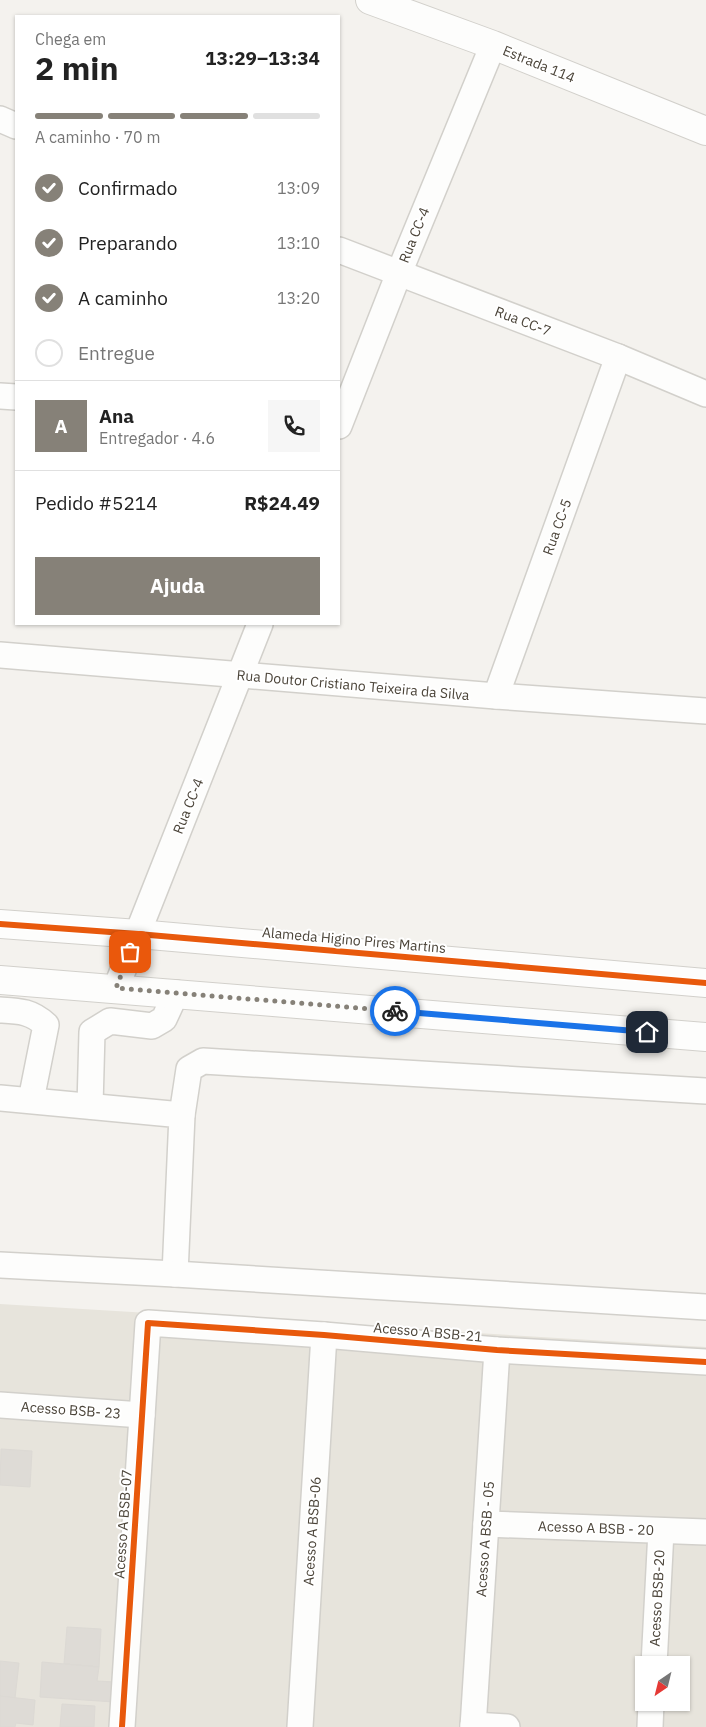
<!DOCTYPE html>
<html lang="pt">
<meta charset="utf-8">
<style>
:root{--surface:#fff;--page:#f6f6f6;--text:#222;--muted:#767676;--line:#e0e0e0;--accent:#868178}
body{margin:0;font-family:"IBM Plex Sans",sans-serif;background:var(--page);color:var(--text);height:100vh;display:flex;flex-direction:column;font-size:19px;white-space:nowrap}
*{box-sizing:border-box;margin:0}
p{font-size:16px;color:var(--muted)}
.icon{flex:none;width:28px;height:28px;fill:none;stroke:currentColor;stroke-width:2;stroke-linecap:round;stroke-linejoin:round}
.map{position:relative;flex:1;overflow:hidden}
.sheet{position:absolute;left:15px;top:15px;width:325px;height:610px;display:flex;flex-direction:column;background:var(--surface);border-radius:0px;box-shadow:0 1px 4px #0004}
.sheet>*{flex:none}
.needle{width:32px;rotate:215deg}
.controls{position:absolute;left:635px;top:1656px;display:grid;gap:10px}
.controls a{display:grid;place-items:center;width:55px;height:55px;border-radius:0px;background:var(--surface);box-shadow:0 1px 4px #0004;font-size:25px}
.pin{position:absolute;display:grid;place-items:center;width:42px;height:42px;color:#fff;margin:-21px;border-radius:10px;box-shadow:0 2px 8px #0006}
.courier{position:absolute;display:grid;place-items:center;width:50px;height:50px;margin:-25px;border:4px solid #1a73e8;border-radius:50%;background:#fff;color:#222;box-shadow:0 1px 6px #0007}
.headline em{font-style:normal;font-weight:700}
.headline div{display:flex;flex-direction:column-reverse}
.headline{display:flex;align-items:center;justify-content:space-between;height:85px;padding:0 20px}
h1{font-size:32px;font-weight:700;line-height:38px}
.bar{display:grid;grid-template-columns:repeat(4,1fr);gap:8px 5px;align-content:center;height:60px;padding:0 20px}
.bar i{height:6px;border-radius:4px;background:var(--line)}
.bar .current{background:var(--accent)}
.bar p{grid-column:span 4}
.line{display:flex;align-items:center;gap:12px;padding:0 20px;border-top:1px solid var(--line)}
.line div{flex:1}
.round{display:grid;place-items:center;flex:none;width:52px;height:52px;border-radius:0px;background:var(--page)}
ol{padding:0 20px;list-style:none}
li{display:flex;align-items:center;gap:15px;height:55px}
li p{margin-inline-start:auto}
li .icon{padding:5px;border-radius:50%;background:var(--accent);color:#fff;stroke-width:4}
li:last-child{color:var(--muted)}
li i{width:28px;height:28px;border:2px solid var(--line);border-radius:50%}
.primary-button{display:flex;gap:10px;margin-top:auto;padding:10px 20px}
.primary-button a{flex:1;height:58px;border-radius:0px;background:var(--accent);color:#fff;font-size:20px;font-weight:700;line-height:58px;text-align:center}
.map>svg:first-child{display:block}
</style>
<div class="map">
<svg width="706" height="1727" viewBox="0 0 706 1727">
<rect width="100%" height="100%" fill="#f4f2ee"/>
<!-- residential -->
<path fill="#e7e4dc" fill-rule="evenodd" d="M0,1304L706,1347V1727H0ZM644,1665H681V1702H644Z"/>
<!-- building -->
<g fill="#dedbd6" stroke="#dcd9d4">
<path d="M1,1449L32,1451L30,1487L0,1485Z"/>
<path d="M67,1627L101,1629L99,1667L64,1664Z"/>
<path d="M0,1661L19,1663L15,1698L0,1696Z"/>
<path d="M42,1662L99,1667L97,1681L115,1682L114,1702L40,1697Z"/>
<path d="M0,1696L35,1700L33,1725L16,1723L15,1727H0Z"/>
<path d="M62,1704L95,1706L94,1727H60Z"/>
</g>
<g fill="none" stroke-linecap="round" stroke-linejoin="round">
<defs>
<g id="minor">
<path d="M0,119L16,126"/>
<path d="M339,250L618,357L706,394"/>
<path d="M0,396L16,397"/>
<path d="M339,426L399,273L493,45"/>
<path d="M0,655L496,696L706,711"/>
<path d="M496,696L618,357"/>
<path d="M116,988L260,624"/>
<path d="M0,1010C19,1011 31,1011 46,1025L31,1100"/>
<path d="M0,1098L182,1115L175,1274"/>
<path d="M90,1106L92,1032L110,1021L152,1026L164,1019L176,993"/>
<path d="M182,1115L189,1069L203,1061L706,1091"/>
<path d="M0,1265L175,1274L706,1307"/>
<path d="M0,1405L142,1415"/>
<path d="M486,1524L706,1532"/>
<path d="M654,1665L661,1531"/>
<path d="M473,1725L507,1727"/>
<path d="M122,1727L148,1323L324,1335L497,1350L706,1362"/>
<path d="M300,1727L324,1335"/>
<path d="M473,1727L497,1350"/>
<path d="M650,1727L651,1702"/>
</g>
<g id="tertiary">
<path d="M370,0L493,45L706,131"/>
<path d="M0,924L138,934L706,983"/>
<path d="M0,980L706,1037"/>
</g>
</defs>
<!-- minor casing -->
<use href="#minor" stroke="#d2d0cb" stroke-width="28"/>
<!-- tertiary casing -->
<use href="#tertiary" stroke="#d2d0cb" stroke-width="30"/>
<!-- minor -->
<use href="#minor" stroke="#fdfdfc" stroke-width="25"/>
<!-- tertiary -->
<use href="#tertiary" stroke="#fdfdfc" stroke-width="28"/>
<defs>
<g id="cycleway">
<path d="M0,924L138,934L706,983"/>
<path d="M122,1727L148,1323L324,1335L497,1350L706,1362"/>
</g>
</defs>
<!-- cycleway casing -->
<use href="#cycleway" stroke="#fff" stroke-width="9"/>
<!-- cycleway -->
<use href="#cycleway" stroke="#e8590c" stroke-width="6"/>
</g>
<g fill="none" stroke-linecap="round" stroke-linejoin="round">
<!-- done -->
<path stroke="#868178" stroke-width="5" stroke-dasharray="0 9" d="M130,952L116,988L395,1011"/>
<!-- route -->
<path stroke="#1a73e8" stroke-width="6" d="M395,1011L647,1032"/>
</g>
<g text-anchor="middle" stroke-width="4" stroke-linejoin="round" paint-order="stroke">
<!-- street labels -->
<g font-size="14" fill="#4b4439" stroke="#fff">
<text transform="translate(539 64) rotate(22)" y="5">Estrada 114</text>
<text transform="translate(414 235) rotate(-68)" y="5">Rua CC-4</text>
<text transform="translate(523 321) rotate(21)" y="5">Rua CC-7</text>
<text transform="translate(557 527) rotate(-70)" y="5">Rua CC-5</text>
<text transform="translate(353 685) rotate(5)" y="5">Rua Doutor Cristiano Teixeira da Silva</text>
<text transform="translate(188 806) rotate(-68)" y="5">Rua CC-4</text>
<text transform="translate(354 940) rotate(5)" y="5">Alameda Higino Pires Martins</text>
<text transform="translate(428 1332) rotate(5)" y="5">Acesso A BSB-21</text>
<text transform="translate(71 1410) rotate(4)" y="5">Acesso BSB- 23</text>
<text transform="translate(123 1524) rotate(-86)" y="5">Acesso A BSB-07</text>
<text transform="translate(596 1528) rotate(2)" y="5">Acesso A BSB - 20</text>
<text transform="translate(312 1531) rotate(-86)" y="5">Acesso A BSB-06</text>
<text transform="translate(485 1539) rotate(-86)" y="5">Acesso A BSB - 05</text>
<text transform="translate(657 1598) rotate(-87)" y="5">Acesso BSB-20</text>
</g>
</g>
</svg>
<div class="controls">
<a><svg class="needle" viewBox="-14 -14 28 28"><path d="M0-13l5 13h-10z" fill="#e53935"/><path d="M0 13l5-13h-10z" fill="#767676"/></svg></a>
</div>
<div class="pin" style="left:130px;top:952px;background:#ea580c"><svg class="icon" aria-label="bag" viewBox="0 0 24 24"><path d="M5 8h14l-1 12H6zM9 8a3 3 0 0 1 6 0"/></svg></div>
<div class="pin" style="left:647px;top:1032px;background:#1f2937"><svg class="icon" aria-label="home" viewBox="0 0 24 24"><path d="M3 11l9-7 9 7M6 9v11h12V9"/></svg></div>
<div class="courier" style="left:395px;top:1011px"><svg class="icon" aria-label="bike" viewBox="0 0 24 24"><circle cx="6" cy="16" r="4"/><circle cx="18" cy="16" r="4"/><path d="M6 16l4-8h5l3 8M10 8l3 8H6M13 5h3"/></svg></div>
<section class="sheet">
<div class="headline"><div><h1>2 min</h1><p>Chega em</p></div><em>13:29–13:34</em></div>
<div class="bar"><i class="current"></i><i class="current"></i><i class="current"></i><i></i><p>A caminho · 70 m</p></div>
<ol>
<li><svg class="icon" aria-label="check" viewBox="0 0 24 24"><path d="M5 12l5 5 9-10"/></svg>Confirmado<p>13:09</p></li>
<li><svg class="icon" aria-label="check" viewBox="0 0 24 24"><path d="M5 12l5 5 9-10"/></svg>Preparando<p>13:10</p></li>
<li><svg class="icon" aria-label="check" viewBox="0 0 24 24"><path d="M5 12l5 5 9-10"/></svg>A caminho<p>13:20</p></li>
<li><i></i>Entregue</li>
</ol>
<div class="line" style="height:90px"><b class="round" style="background:var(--accent);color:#fff">A</b><div><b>Ana</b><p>Entregador · 4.6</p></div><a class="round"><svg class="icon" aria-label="phone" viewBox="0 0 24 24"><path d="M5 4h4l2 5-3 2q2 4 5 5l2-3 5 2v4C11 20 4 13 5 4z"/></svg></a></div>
<div class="line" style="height:65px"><div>Pedido #5214</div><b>R$24.49</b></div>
<div class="primary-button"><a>Ajuda</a></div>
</section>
</div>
